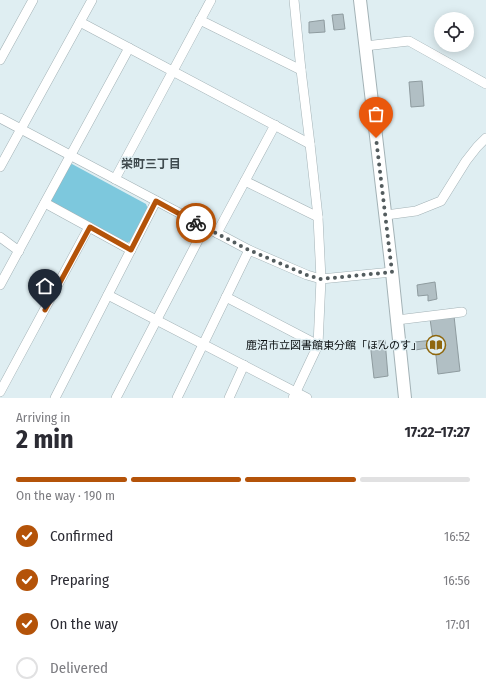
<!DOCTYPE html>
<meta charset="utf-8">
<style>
:root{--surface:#fff;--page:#f2f2f3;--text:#2b2b33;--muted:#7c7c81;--line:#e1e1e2;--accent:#b45309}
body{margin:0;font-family:"Fira Sans Condensed","Noto Sans JP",sans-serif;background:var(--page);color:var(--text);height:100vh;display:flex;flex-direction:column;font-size:15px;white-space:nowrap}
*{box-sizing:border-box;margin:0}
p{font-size:13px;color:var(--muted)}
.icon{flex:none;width:22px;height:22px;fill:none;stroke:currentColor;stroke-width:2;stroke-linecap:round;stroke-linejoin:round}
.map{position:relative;height:398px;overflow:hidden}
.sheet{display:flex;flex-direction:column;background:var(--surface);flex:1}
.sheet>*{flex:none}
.tools{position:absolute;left:434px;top:12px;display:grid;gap:8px}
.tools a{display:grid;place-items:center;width:40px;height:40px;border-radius:50%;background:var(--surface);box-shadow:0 2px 10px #0003;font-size:20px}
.pin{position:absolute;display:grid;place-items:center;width:34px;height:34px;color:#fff;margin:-41px -17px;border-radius:50% 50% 50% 0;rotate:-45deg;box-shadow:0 0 4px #0007}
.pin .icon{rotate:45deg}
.courier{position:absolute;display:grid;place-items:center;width:40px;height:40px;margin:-20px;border:3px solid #b45309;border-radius:50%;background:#fff;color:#222;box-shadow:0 1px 5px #0007}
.overview em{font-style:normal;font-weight:700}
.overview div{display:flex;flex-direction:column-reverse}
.overview{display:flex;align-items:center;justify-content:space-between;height:68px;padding:0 16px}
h1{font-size:26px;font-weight:700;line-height:30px}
.bar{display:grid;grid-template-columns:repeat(4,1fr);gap:6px 4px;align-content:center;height:48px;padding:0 16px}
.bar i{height:5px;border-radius:3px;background:var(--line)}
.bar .active{background:var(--accent)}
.bar p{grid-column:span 4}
ol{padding:0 16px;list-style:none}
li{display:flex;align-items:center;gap:12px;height:44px}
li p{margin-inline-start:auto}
li .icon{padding:4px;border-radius:50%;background:var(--accent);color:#fff;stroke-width:4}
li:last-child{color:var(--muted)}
li i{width:22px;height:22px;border:2px solid var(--line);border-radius:50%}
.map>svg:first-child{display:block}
</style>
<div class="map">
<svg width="486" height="398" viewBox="0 0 486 398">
<rect width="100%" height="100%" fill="#dfeef2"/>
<!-- green -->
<path fill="#7dc8dd" d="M72,164L146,204L148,209L131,241L124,244L51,202L50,196L67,166Z"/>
<!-- building -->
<g fill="#b1bfc4" stroke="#8e9b9f">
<path d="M343,14L345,29L334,30L332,15Z"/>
<path d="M324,20L325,32L309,33V22Z"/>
<path d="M422,81L424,106L411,107L409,82Z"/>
<path d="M435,282L437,299L428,301V295L418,296L417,285Z"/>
<path d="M454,316L460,371L438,374L435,347L415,350V342L433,340L430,319Z"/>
<path d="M385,340L388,376L374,378L370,342Z"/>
</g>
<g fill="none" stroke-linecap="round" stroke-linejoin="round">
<defs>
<g id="minor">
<path d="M200,20L301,70"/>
<path d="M80,22L310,144"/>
<path d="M365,46L409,41L486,84"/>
<path d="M0,60L33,0"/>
<path d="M0,118L249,250L307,275L321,279L392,272"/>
<path d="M0,167L92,0"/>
<path d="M115,179L211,0"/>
<path d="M245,181L318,217"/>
<path d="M45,203L131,250"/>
<path d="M386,215L416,211L441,201L466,161L477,147L486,138"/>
<path d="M217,233L275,125"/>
<path d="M0,237L19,251"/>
<path d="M0,285L129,48"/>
<path d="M108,295L307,398"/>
<path d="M226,297L318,345"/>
<path d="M397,320L462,312"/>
<path d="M0,392L89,227"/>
<path d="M55,398L156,201"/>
<path d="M116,398L205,227"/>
<path d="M177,398L249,250"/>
<path d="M229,398L244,365"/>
<path d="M293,398L318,345L321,279L318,217L310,144L301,70L294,0"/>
</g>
<path id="major" d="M360,0L392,272L405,398"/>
</defs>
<!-- minor casing -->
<use href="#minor" stroke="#a3b2b6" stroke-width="10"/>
<!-- major casing -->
<use href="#major" stroke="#a3b2b6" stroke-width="14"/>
<!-- minor -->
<use href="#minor" stroke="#fff" stroke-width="9"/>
<!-- major -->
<use href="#major" stroke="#fff" stroke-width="12"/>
</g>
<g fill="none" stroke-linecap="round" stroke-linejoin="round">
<!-- done -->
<path stroke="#535c5e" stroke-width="4" stroke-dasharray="0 7.2" d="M196,223L249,250L307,275L321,279L392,272L376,138"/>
<!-- route -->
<path stroke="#b45309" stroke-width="5" d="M45,310L90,227L131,250L156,201L196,223"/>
</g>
<!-- icons -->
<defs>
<symbol id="library-ring" viewBox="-11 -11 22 22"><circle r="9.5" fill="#dfeef2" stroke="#8f670d" stroke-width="1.5"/><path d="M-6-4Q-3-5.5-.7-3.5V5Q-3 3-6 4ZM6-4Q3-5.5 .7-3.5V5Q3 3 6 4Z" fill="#8f670d"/></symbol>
</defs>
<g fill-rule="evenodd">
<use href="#library-ring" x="425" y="334" width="22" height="22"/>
</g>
<g text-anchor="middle" stroke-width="3" stroke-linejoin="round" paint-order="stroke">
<!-- poi labels -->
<g font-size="11" fill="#080d0f" stroke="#dfeef2" text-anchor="end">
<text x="422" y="349">鹿沼市立図書館東分館「ほんのす」</text>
</g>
<!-- neighbourhood labels -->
<g font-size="12" font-weight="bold" fill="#3f4b4f" stroke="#dfeef2">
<text x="151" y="168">栄町三丁目</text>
</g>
</g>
</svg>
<div class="tools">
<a><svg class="icon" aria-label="locate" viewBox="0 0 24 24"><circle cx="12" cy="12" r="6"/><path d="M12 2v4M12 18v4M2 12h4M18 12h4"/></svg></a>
</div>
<div class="pin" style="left:376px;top:138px;background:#ea580c"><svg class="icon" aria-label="bag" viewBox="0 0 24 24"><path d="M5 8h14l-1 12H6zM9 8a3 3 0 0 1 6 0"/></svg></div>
<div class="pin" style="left:45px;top:310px;background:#1f2937"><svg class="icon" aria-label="home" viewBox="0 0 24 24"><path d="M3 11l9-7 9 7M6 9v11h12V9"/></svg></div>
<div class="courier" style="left:196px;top:223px"><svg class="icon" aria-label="bike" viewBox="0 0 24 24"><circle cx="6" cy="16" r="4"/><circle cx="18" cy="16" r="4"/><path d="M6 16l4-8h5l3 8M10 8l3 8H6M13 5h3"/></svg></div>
</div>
<section class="sheet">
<div class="overview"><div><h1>2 min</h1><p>Arriving in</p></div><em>17:22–17:27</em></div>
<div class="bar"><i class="active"></i><i class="active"></i><i class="active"></i><i></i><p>On the way · 190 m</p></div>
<ol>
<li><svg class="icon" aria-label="check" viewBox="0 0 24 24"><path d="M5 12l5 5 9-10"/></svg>Confirmed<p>16:52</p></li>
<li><svg class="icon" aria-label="check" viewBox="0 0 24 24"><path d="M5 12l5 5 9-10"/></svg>Preparing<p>16:56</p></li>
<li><svg class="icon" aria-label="check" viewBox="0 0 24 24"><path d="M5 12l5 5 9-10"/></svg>On the way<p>17:01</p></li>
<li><i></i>Delivered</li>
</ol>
</section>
